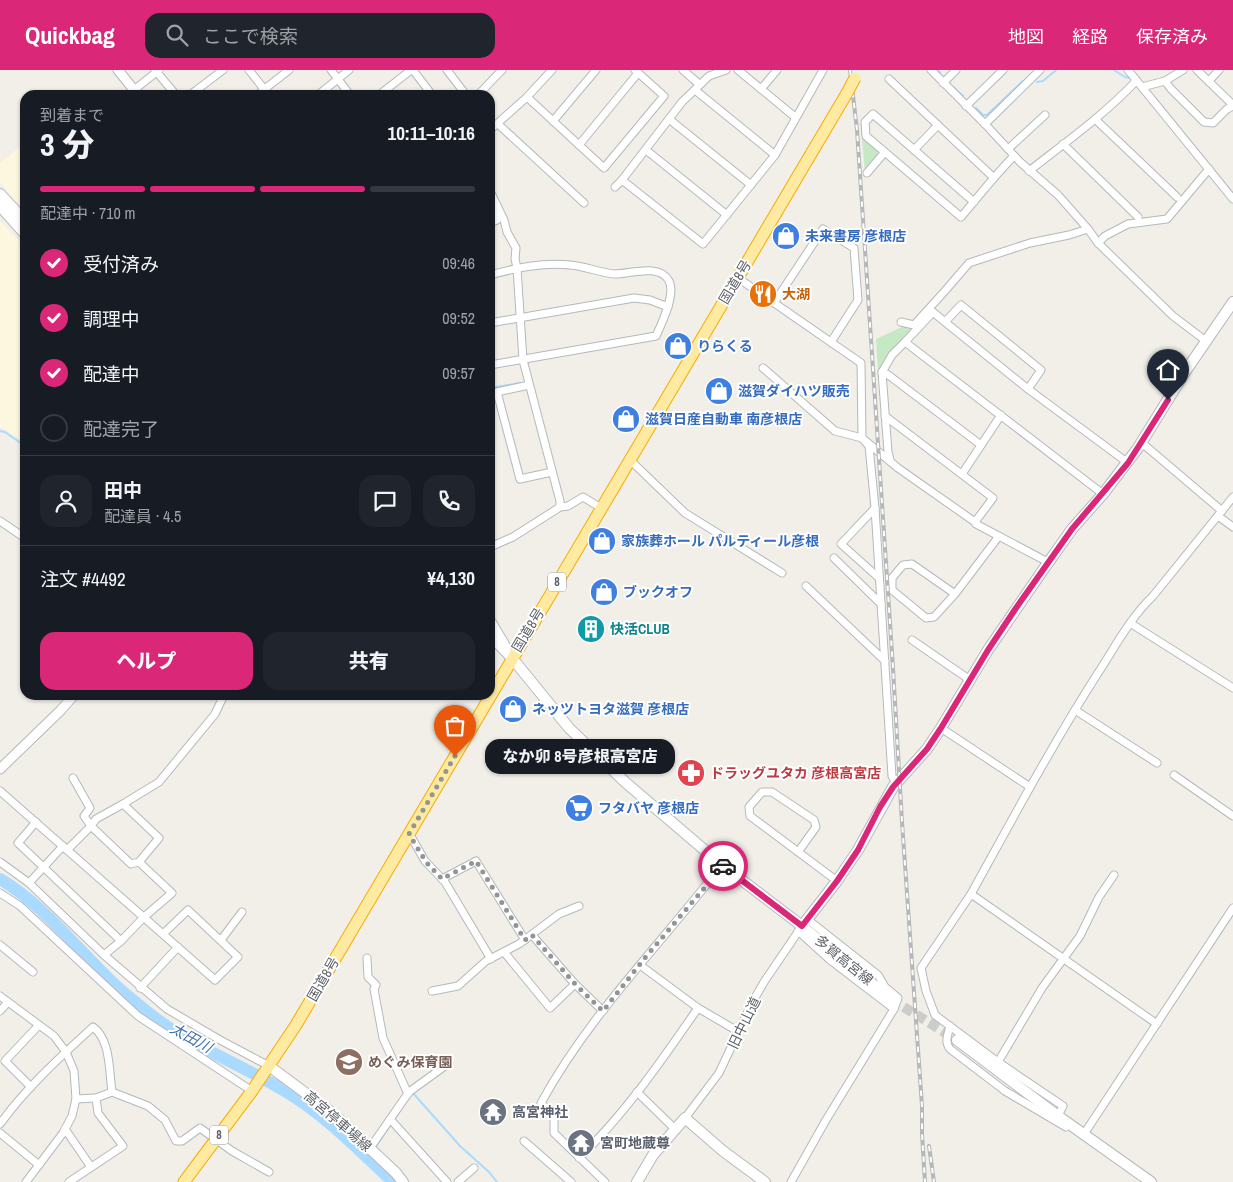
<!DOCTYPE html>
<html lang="ja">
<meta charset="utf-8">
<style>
:root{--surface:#171b24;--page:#20242c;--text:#f1f3f6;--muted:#9ea1a6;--line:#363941;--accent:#db2777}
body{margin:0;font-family:"Archivo Narrow","Noto Sans JP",sans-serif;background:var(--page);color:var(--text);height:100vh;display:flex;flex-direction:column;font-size:19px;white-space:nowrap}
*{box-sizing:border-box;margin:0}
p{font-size:16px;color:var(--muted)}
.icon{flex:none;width:28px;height:28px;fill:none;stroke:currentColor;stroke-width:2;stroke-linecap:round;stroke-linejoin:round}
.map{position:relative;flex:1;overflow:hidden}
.panel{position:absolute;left:20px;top:20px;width:475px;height:610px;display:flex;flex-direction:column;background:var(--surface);border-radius:15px;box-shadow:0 1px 4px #0004}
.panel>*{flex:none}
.pin{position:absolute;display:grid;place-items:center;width:42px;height:42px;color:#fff;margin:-51px -21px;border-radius:50% 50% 50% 0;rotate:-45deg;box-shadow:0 0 5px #0007}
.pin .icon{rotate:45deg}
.courier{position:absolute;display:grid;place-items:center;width:50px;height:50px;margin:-25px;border:4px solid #db2777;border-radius:50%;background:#fff;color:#222;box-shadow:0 1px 6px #0007}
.bubble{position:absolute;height:35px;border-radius:15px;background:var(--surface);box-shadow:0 1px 4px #0004;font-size:16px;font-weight:800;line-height:35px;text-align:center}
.head em{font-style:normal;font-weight:800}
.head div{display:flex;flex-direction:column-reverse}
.head{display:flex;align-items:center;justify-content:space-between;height:85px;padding:0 20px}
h1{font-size:32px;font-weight:800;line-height:38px}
.bar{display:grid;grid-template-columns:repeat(4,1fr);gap:8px 5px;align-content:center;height:60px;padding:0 20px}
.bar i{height:6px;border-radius:4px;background:var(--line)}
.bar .selected{background:var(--accent)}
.bar p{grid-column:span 4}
.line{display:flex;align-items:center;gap:12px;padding:0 20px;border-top:1px solid var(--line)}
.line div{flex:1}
.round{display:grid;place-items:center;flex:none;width:52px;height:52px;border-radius:15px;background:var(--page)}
ol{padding:0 20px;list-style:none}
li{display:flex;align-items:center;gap:15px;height:55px}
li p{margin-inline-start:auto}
li .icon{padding:5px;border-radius:50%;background:var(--accent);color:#fff;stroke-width:4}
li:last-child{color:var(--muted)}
li i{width:28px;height:28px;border:2px solid var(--line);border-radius:50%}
.primary-button{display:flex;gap:10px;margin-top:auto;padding:10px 20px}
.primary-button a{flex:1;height:58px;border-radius:15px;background:var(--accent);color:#fff;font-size:20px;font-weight:800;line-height:58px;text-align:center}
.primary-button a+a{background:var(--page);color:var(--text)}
header{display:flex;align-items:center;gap:30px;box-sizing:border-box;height:70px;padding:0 25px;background:var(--accent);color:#fff}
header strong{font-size:24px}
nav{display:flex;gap:28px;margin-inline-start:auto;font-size:18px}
.search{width:350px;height:45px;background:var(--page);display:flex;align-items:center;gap:12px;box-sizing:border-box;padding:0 18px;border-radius:15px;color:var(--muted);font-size:19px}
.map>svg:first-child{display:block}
</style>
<header>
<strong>Quickbag</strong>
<div class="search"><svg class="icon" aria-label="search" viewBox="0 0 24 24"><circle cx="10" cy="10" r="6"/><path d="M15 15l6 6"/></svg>ここで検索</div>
<nav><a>地図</a><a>経路</a><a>保存済み</a></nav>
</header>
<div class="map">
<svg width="1233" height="1112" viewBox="0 0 1233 1112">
<rect width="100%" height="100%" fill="#f1efe8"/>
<!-- commercial -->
<g fill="#fef7e0">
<path d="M21,76L25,81V142L0,112V93Z"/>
<path d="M0,151L25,177V373L5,359L0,358Z"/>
</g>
<!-- green -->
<g fill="#c5e8c5">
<path d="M862,67L877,79L878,86L865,102Z"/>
<path d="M904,256L913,259L890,283L878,300L876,269Z"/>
</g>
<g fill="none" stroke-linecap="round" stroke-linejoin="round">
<!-- stream -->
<g stroke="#aadaff" stroke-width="2">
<path d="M938,0L940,3"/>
<path d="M1114,0L1125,7L1131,8"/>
<path d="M1037,12L1043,11L1056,0"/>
<path d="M952,16L963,26"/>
<path d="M976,38L983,45H987L1023,11"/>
<path d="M490,318L520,313"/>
<path d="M0,361L5,362L25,376"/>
<path d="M413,1023L460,1076L489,1102L497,1112"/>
<path d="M375,1078L410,1026"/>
<path d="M366,1087L370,1083"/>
</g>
<!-- river -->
<path stroke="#aadaff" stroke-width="12" d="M0,809C42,834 73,874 108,908C122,922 139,935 154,947C193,977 242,995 283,1020C324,1044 358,1079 393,1112"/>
<!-- secondary-tunnel -->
<path stroke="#ccccc8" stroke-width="10" stroke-dasharray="10 5" stroke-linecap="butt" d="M891,929L957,970"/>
<defs>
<g id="minor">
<path d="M155,0L176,25"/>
<path d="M249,0L264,19"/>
<path d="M331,0L350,25"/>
<path d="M413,0L432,25"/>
<path d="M447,0L466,25"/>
<path d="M683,0L699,14"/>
<path d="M738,0L795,47"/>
<path d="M931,0L985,54L1040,0"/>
<path d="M1128,0L1233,129"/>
<path d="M1197,0L1233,35"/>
<path d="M889,9L993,107"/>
<path d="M1165,11L1171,19L1204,52L1213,53L1227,39L1233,36"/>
<path d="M1209,11L1219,0"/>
<path d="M943,13L956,0"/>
<path d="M1142,17L1165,11L1183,0"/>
<path d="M761,19L777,0"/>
<path d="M134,20L159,0"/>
<path d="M695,20L775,85"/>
<path d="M190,25L223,0"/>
<path d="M257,25L289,0"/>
<path d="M318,25L349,0"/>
<path d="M379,25L411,0"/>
<path d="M478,25L502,0"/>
<path d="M527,27L604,98L664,26L635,0"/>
<path d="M966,36L1003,0"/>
<path d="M669,49L751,115"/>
<path d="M1096,50L1177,127"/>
<path d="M553,51L596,0"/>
<path d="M498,54L584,133"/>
<path d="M985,54L1020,92L1058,125L1088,159L1098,173L1173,246L1206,271"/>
<path d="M490,60L527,27L552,0"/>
<path d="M1063,74L1138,147"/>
<path d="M579,75L638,3"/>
<path d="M1008,79L1045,45"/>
<path d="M646,80L727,145"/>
<path d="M914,80L938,55"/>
<path d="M1029,101C1066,72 1104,45 1136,11"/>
<path d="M867,103L884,83"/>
<path d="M622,110L682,32L709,6L726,0"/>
<path d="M615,117L622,110L703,174L775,85L823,0"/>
<path d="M490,121L504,150L507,162L516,178L515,189L517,198L523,290L560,431V437L513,467L490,477"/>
<path d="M974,132L873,44L865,52L866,66L961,147C979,126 995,105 1014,86"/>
<path d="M490,134L497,150L490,153"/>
<path d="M1098,173L1105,166L1128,154L1167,149L1209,99"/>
<path d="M490,205C516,198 543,192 570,195C585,196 600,203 615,204C630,204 660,193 669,211C676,224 662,253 656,266L490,295"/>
<path d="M738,208L861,293L862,368L869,376L875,438L892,706L896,714"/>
<path d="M774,233L823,159L854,178L858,230L831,272"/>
<path d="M901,252L914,255L918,257"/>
<path d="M945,252L961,235L1041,300L1028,319L945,252L933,242L905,272L1103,424"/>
<path d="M490,253L634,228L650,230L668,237"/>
<path d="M914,255L944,222L969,193L1030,173L1069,165L1088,159"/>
<path d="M763,298L835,361L862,368L898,398L975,452L976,454L1044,490L1048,493"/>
<path d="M882,302L887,304L981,375"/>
<path d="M529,315L497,322L520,409L552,402"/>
<path d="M1028,319L1128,393"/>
<path d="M885,346L993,428L975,452"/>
<path d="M1142,373L1222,441"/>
<path d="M630,390L685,443L782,503"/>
<path d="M890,390L888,382L882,302L892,285L905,272"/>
<path d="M962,404L1001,345"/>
<path d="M560,437L568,436L583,427L601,438"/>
<path d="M875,438L841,474L879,508"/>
<path d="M1218,446L1233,457"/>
<path d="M0,451L25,468"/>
<path d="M834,488L881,534"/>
<path d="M806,516L885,591"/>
<path d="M955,524L912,494L903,495L892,508V520L926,548L934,547L955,524L999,466"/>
<path d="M1130,553L1233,618"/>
<path d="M912,570L970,610"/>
<path d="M1075,640L1157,693"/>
<path d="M941,658L1030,717"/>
<path d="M1174,705L1233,746"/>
<path d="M0,721L215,910L238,887L188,840L163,864"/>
<path d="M123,734L159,712L215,644L224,625"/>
<path d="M36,752L18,773L121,871L144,847L172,823L139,792L159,768L123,734L96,749L91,756L131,794L139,792"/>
<path d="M409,763L425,791L445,812L491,889"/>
<path d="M67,780L91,756L84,746L90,738L73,708"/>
<path d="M798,782L816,757L814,750L772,722H762L749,737L750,746L837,811"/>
<path d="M0,792L29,813L104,885L167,939L220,970L269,996"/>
<path d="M1114,805L1099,827L1080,866L1042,918L998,992L935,945L926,921L921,898L971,824L1157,954"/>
<path d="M442,809L476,791L525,870"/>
<path d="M29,813L63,776"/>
<path d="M0,823L20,836L138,946L252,1021"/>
<path d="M971,824C1012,750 1052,675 1098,603C1115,577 1130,548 1153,526L1233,427"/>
<path d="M798,861L830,890L894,939"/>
<path d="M221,870L242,842"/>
<path d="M0,875L33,902"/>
<path d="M504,882L550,938L575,914L532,865"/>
<path d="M104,885L121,871"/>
<path d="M367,888L368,907L376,915L374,919L383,968L408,1024"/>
<path d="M640,895L698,938L739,962"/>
<path d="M575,914L603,941"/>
<path d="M140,918L178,877"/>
<path d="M432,921L458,916L486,891L519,874L559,844L579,836"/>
<path d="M0,926L54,966L66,982L74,1001L76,1029L72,1046L63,1063L26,1112"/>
<path d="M0,941L8,932"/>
<path d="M950,956C948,965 944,971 950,979L1005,1021L1066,1057"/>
<path d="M998,992L1063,1036L1058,1046"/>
<path d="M31,1017L5,991L38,956"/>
<path d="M112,1022L148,1036L165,1050L176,1071H182L200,1058L232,1081L269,1102"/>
<path d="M637,1022L675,1059"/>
<path d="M76,1029L96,1028"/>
<path d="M685,1048L719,1003L752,933L764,912L802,856"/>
<path d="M390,1049L447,1112"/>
<path d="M0,1054C26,1018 60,987 93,957C111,970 109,1002 112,1022L96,1028L98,1043L123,1076L69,1112"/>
<path d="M65,1059L91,1097"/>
<path d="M0,1063L39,1095"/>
<path d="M1084,1064L1233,838"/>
<path d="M524,1071L571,1112"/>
<path d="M370,1078L409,1022L449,993"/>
<path d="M579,1088C625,1044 662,990 698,938"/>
<path d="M458,1112L474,1098"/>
<path d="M605,1112L554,1063V1047L541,1033C589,945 661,874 722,795"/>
<path d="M791,1112L826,1050L894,939L898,928L885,917L878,905L807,849"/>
</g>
<g id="tertiary">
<path d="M118,0L138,25"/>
<path d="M0,699L61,640L74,625"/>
</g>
<g id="secondary">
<path d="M0,124L25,151"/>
<path d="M0,136L25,164"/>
<path d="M490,551L505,576"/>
<path d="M490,565L512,588L569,658L625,712L722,795L802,856L891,929"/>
<path d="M802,856L837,811L858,780L893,717L927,679L941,658L988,580L1043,500L1072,459L1103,424L1138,378L1185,302L1233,232"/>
<path d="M957,970L1058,1046L1151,1112"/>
<path d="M269,996L331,1042L396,1103L403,1112"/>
<path d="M637,1112L653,1085L685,1048L723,1081L765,1112"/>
</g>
<path id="trunk" d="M184,1112L252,1021L296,955L847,23"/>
</defs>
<!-- minor casing -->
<use href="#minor" stroke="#b5b8bc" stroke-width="9"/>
<!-- tertiary casing -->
<use href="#tertiary" stroke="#b5b8bc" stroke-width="11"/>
<!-- secondary casing -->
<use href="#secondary" stroke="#b6babf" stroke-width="12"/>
<!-- trunk casing -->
<use href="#trunk" stroke="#f9ab00" stroke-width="13"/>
<!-- minor -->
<use href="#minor" stroke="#fff" stroke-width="7"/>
<!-- tertiary -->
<use href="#tertiary" stroke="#fff" stroke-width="9"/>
<!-- secondary -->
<use href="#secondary" stroke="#fff" stroke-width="10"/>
<!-- trunk -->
<use href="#trunk" stroke="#feeaa1" stroke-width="11"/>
<defs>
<g id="rail">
<path d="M850,0L857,60L893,598L902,752L922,1036V1064L925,1112"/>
<path d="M929,1076L934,1112"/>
</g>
</defs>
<!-- rail casing -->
<use href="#rail" stroke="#b6b7b8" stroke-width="4"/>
<!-- rail -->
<use href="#rail" stroke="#fff" stroke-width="2" stroke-dasharray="5.5" stroke-linecap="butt"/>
<defs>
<path id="trunk-bridge" d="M847,23L855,8"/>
</defs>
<!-- trunk-bridge casing -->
<use href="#trunk-bridge" stroke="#f9ab00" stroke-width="13" stroke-linecap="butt"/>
<!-- trunk-bridge -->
<use href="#trunk-bridge" stroke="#feeaa1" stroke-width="11"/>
</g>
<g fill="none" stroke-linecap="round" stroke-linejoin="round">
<!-- done -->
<path stroke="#929495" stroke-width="5" stroke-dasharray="0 9" d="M455,686L409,764L426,792L442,809L476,791L525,870L532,865L575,914L603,941L644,889L723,796"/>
<!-- route -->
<path stroke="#db2777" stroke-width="6" d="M723,796L802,856L837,811L858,780L880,737L893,717L927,679L941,658L988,580L1016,538L1072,459L1128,393L1168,330"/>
</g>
<!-- icons -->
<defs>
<symbol id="shop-disc" viewBox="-11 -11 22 22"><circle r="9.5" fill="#3f7fe0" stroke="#fff"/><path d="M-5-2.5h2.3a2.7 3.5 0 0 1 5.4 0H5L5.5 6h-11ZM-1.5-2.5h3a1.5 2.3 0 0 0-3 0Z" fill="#fff"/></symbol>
<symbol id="restaurant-disc" viewBox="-11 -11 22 22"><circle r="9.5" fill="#e8710a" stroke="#fff"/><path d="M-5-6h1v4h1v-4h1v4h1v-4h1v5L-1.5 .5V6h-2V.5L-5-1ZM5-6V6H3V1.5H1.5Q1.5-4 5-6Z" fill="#fff"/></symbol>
<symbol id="building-disc" viewBox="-11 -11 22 22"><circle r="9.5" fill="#0f9aa8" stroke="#fff"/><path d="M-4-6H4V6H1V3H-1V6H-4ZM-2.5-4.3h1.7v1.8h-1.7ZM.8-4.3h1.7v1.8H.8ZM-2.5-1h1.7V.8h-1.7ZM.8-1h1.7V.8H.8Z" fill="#fff"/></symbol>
<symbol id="pharmacy-disc" viewBox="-11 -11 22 22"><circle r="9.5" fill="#e0444e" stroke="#fff"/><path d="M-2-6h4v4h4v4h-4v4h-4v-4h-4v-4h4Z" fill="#fff"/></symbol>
<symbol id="supermarket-disc" viewBox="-11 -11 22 22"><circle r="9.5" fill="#3f7fe0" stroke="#fff"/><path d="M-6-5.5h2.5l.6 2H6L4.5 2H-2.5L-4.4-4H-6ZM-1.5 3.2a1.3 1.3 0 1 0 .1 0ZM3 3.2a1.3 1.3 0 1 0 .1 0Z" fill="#fff"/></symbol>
<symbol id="school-disc" viewBox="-11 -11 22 22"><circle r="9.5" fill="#8d6e63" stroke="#fff"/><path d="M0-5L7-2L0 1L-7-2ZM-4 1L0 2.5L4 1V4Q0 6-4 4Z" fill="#fff"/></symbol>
<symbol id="temple-disc" viewBox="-11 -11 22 22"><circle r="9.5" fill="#6b7280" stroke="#fff"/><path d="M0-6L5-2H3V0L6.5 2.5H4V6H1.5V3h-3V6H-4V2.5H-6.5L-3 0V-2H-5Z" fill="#fff"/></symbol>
</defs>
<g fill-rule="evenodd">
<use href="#shop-disc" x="770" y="150" width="32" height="32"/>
<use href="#restaurant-disc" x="747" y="208" width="32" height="32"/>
<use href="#shop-disc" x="662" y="260" width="32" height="32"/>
<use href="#shop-disc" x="703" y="305" width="32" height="32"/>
<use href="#shop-disc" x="610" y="333" width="32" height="32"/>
<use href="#shop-disc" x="586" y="455" width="32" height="32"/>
<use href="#shop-disc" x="588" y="506" width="32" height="32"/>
<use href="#building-disc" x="575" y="543" width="32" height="32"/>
<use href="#shop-disc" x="497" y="623" width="32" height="32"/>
<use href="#pharmacy-disc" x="675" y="687" width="32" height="32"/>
<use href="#supermarket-disc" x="563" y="722" width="32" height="32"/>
<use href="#school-disc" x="333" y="976" width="32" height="32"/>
<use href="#temple-disc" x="477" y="1026" width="32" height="32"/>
<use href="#temple-disc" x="565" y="1057" width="32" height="32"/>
</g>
<g text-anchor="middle" stroke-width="4" stroke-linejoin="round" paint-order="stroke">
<!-- shield labels -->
<g fill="#fff" stroke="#8f9295" stroke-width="1">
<rect x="548" y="502.5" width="18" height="19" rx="4"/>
<rect x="210" y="1055.5" width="18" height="19" rx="4"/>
</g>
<g font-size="12" font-weight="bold" fill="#5f6368">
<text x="557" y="516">8</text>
<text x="219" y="1069">8</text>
</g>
<!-- shop labels -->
<g font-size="14" font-weight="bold" fill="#366cbe" stroke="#fff" text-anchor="start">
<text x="805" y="171">未来書房 彦根店</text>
<text x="697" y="281">りらくる</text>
<text x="738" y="326">滋賀ダイハツ販売</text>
<text x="645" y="354">滋賀日産自動車 南彦根店</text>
<text x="621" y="476">家族葬ホール パルティール彦根</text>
<text x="623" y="527">ブックオフ</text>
<text x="532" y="644">ネッツトヨタ滋賀 彦根店</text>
<text x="598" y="743">フタバヤ 彦根店</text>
</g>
<!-- street labels -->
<g font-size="14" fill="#5f6368" stroke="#fff">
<text transform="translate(735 212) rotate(-59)" y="5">国道8号</text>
<text transform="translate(528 560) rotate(-59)" y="5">国道8号</text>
<text transform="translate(844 890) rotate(39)" y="5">多賀高宮線</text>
<text transform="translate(323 909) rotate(-60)" y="5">国道8号</text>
<text transform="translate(744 953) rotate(-64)" y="5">旧中山道</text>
<text transform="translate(338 1051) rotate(41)" y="5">高宮停車場線</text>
</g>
<!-- food labels -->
<g font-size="14" font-weight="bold" fill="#c56008" stroke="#fff" text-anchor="start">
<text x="782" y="229">大湖</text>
</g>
<!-- culture labels -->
<g font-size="14" font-weight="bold" fill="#0d838f" stroke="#fff" text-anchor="start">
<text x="610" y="564">快活CLUB</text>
</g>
<!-- health labels -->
<g font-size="14" font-weight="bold" fill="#be3a42" stroke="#fff" text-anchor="start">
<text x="710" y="708">ドラッグユタカ 彦根高宮店</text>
</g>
<!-- education labels -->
<g font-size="14" font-weight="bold" fill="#785e54" stroke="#fff" text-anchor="start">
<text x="368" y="997">めぐみ保育園</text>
</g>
<!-- worship labels -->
<g font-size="14" font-weight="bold" fill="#5b616d" stroke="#fff" text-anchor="start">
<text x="512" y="1047">高宮神社</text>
<text x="600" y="1078">宮町地蔵尊</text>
</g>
<!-- water labels -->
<g font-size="15" font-style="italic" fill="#4174aa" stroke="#fff">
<text transform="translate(191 968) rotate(29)" y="5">太田川</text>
</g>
</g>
</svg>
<div class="pin" style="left:455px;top:686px;background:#ea580c"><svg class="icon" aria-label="bag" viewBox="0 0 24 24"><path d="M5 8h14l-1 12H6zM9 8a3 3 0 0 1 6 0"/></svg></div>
<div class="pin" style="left:1168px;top:330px;background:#1f2937"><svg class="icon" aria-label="home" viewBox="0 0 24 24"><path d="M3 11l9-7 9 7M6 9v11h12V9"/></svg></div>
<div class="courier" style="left:723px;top:796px"><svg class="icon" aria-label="car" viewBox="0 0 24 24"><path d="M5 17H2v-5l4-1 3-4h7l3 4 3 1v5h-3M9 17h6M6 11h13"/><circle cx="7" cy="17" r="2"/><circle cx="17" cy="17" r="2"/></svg></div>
<div class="bubble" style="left:485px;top:669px;width:190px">なか卯 8号彦根高宮店</div>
<section class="panel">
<div class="head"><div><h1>3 分</h1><p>到着まで</p></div><em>10:11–10:16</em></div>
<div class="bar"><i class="selected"></i><i class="selected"></i><i class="selected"></i><i></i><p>配達中 · 710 m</p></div>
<ol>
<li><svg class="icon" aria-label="check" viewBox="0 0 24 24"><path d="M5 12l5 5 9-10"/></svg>受付済み<p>09:46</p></li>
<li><svg class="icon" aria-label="check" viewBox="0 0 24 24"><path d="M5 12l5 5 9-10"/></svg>調理中<p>09:52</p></li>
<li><svg class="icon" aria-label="check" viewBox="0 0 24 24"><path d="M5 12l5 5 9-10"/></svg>配達中<p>09:57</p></li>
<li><i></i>配達完了</li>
</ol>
<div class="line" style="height:90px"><a class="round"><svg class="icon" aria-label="person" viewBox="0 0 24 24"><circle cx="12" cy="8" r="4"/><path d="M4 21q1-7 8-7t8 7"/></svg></a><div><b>田中</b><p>配達員 · 4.5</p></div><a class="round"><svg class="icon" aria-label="chat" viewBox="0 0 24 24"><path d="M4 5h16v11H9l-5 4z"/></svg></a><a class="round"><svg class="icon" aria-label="phone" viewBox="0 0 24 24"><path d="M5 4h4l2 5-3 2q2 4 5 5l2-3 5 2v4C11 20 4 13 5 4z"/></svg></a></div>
<div class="line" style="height:65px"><div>注文 #4492</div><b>¥4,130</b></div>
<div class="primary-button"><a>ヘルプ</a><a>共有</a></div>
</section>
</div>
